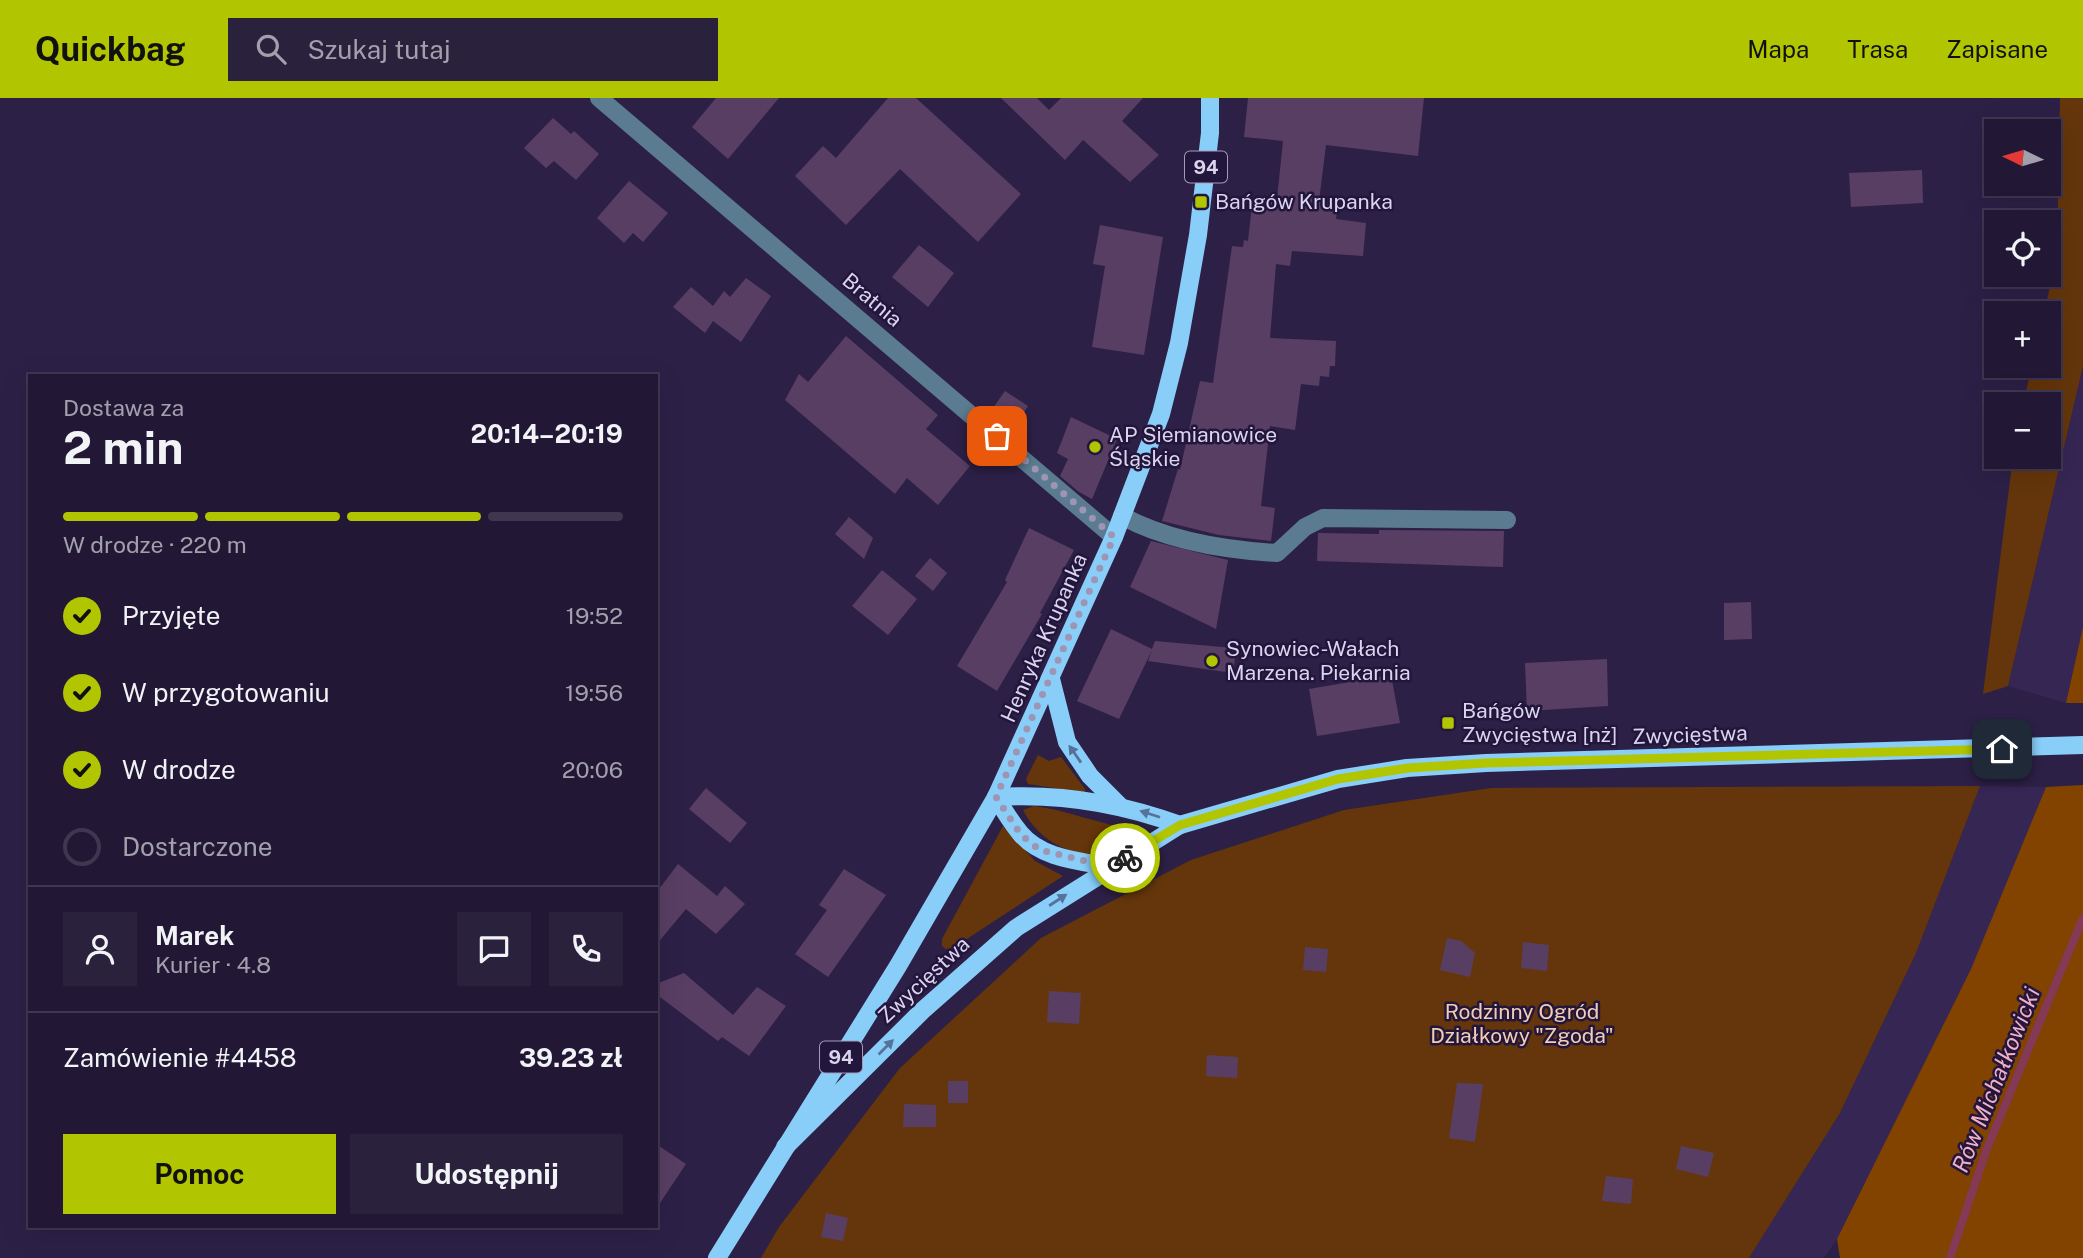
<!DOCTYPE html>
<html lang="pl">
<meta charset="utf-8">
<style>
:root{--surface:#221835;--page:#2a213d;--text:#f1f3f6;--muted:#a2a0ad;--line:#3f3750;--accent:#b1c500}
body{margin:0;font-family:"Public Sans",sans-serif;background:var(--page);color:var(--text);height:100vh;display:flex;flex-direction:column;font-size:26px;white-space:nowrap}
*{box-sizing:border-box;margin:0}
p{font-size:23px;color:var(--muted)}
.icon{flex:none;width:38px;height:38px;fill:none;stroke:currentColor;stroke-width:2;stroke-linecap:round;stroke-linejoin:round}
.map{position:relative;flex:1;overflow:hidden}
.side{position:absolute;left:28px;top:276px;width:630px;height:854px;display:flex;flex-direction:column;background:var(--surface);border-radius:0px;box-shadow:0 7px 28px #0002,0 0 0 2px var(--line)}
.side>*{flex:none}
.needle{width:46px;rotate:275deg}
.fabs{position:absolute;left:1984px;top:21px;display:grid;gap:14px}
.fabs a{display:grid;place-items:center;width:77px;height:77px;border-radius:0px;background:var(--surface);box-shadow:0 7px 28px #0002,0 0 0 2px var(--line);font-size:35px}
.pin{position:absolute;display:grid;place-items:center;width:60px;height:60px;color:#fff;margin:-30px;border-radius:14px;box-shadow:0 4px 10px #0006}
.courier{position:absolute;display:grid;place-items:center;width:70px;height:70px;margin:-35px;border:5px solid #b1c500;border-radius:50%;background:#fff;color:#222;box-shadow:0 2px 9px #0007}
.head em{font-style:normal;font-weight:700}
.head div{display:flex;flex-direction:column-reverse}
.head{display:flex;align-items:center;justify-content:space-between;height:119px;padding:0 35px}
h1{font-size:46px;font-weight:700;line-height:52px}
.bar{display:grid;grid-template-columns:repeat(4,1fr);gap:10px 7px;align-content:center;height:84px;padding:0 35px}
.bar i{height:9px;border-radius:5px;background:var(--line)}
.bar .on{background:var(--accent)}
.bar p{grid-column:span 4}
.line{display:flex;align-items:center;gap:18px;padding:0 35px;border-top:2px solid var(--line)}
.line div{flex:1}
.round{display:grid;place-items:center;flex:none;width:74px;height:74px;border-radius:0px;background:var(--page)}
ol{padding:0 35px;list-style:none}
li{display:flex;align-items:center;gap:21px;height:77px}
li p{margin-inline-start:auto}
li .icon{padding:7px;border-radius:50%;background:var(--accent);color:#111;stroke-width:4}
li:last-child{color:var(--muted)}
li i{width:38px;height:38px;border:4px solid var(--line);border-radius:50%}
.primary-button{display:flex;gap:14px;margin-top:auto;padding:14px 35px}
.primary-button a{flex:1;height:80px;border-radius:0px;background:var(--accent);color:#111;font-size:28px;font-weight:700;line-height:80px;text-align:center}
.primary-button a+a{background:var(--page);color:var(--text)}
header{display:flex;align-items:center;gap:42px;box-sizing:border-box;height:98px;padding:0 35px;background:var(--accent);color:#111}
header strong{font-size:33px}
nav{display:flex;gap:38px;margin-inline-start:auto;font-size:24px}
.search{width:490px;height:63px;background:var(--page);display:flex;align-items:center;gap:18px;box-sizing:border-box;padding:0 24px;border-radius:0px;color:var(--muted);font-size:26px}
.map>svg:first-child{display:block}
</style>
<header>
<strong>Quickbag</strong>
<div class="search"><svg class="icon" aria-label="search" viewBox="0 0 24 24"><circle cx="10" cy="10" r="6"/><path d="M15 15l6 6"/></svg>Szukaj tutaj</div>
<nav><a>Mapa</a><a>Trasa</a><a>Zapisane</a></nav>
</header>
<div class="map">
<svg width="2083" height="1160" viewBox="0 0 2083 1160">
<rect width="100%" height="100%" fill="#2d2047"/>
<!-- built -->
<g fill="#352654">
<path d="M2083,268V529L2066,605L2008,588Z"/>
<path d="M1980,688L2046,689L1971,871L1837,1141L1824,1160H1749L1840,1015L1916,855Z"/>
</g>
<!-- green -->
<g fill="#65360b">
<path d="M2060,0H2083V268L2008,588L1983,596L2013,359H2049V306H2023L2032,268H2049V215H2044L2057,158Z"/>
<path d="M1038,657L1049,663L1061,659L1085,691V695L1028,686L1026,681Z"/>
<path d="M1980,688L1916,855L1840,1015L1749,1160H761L779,1129L900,970L1041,840L1191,762L1344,712L1491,690Z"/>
<path d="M1034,708C1067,712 1098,726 1132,731L1136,737C1098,772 1045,754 1023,712Z"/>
<path d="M1003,728L1035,763L1063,778L953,850L946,851L942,848V841Z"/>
</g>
<!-- forest -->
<g fill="#824300">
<path d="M2083,529V605H2066Z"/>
<path d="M2083,687V1160H1840L1837,1141L1971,871L2046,689Z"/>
</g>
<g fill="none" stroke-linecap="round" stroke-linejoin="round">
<!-- stream -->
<path stroke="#843957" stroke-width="8" d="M1950,1160L1986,1053L2083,820"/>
</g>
<!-- building -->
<g fill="#593e63">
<path d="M716,0H779L728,61L692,29Z"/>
<path d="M888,0H916L1021,96L978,144L900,71L846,127L795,78L823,48L836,60Z"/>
<path d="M1001,0H1037L1049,12L1061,0H1143L1122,23L1159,57L1130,84L1083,42L1065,62Z"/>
<path d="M1248,0H1424L1418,58L1326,47L1319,103L1338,105L1336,121L1366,125L1363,158L1292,153L1290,168L1276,166L1270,240L1336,243L1335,268H1330L1329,279L1320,278L1319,288L1301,286L1295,332L1270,328L1261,408L1275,410L1271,443L1219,437L1162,423L1178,371L1180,372L1200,283L1213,285L1232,148L1243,149L1244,142L1248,143L1253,99L1277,101L1283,43L1244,39Z"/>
<path d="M553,20L571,36L574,33L599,56L576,82L554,63L546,70L524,50Z"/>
<path d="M1922,72L1923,105L1851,109L1849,75Z"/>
<path d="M629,83L668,115L643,144L633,135L624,145L597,120Z"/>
<path d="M1100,127L1163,139L1144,257L1092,249L1105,168L1093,166Z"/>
<path d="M919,147L954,175L928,209L892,179Z"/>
<path d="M746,180L771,198L741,244L713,223L705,235L673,209L691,189L713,208L724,193L730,199Z"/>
<path d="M846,238L938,317L926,331L970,368L938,407L907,380L895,396L785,302L799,276L808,284Z"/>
<path d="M1005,293L1028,308L1011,335L988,317Z"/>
<path d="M1071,319L1117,341L1092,401L1079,394L1060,378L1068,361L1057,355Z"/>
<path d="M849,419L873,440L864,461L835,436Z"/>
<path d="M1029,430L1074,452L1040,515L1042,516L997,593L957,568L1007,484L1005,482Z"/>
<path d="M1379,432L1504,433L1503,469L1317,463L1318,435L1379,436Z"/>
<path d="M1151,443L1228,462L1216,531L1130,489Z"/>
<path d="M930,460L947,475L933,493L915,478Z"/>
<path d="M882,472L917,501L888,537L852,508Z"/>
<path d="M1751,504L1752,541L1724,542V505Z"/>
<path d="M1111,531L1152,551L1155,543L1233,550V552H1236L1233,575L1148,563L1152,552L1119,621L1077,603Z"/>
<path d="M1607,561L1608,608L1527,613L1525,565Z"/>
<path d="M1391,577L1400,625L1317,638L1309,591Z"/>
<path d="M706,690L747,725L730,745L689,711Z"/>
<path d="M678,766L717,798L725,788L745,806L716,836L686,811L656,847V795Z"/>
<path d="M844,771L886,797L828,879L795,856L827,812L819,807Z"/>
<path d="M1447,840L1461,843L1475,855L1470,879L1440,872Z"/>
<path d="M1523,844L1549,847L1547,873L1521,870Z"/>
<path d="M1305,849L1328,851L1326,874L1303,872Z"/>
<path d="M684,875L733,917L757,889L786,908L749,958L722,939L718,943L656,896V886Z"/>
<path d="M1049,893L1081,895L1079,926L1047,924Z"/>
<path d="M1207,957L1238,959L1237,980L1206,978Z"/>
<rect x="948" y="983" width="20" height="22"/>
<path d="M1457,985L1483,986L1475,1044L1449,1040Z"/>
<path d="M904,1006L936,1007V1029H903Z"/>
<path d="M656,1046L686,1066L656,1111Z"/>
<path d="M1681,1048L1714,1055L1708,1079L1676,1071Z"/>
<path d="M1606,1078L1633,1081L1631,1106L1602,1103Z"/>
<path d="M826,1115L848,1120L843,1143L821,1139Z"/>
</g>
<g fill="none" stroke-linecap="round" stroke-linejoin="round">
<!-- minor -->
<g stroke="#5b7b90" stroke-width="18">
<path d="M599,0L1114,439"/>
<path d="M1122,418C1168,443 1225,452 1277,455L1305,429L1323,420L1507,422"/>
</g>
<!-- major -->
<g stroke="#88cef9" stroke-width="18">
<path d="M1051,581L1067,644L1090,678L1119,707"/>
<path d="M996,699C1059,695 1120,705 1180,727"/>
<path d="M996,699C1003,711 1011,724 1020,735C1041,761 1080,763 1111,769"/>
<path d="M785,1049L922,913L1016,830L1180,727L1338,681L1407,670L1486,665L2083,647"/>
<path d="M717,1160L898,868L996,699L1114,439L1161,316L1179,245L1198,137L1210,35V0"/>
</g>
</g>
<!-- one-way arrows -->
<defs><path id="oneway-solid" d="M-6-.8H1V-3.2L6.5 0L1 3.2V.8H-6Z" transform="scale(1.75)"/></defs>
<g fill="#56729a">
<use href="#oneway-solid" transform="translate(1075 656) rotate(-125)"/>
<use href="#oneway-solid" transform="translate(1150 716) rotate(-162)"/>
<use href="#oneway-solid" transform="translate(1058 802) rotate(-33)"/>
<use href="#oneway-solid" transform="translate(886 949) rotate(-45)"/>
</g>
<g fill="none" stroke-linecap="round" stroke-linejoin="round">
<!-- done -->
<path stroke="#9d95b3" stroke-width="7" stroke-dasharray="0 12.6" d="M997,338L1114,439L996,699L1021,737L1040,752L1111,769L1125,760"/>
<!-- route -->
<path stroke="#b1c500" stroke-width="9" d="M1125,760L1180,727L1338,681L1408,670L1486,665L2002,651"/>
</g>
<!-- markers -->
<g fill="#b1c500" stroke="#23163c" stroke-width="2.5">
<rect x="1194" y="97" width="14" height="14" rx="3.5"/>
<circle cx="1095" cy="349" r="7"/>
<circle cx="1212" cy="563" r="7"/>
<rect x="1441" y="618" width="14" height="14" rx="3.5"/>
</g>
<g text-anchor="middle" stroke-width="5" stroke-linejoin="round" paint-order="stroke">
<!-- shield labels -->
<g fill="#23163c" stroke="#a39bb8" stroke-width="2">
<rect x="1185" y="53.5" width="42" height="31" rx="5"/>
<rect x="820" y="943.5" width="42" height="31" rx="5"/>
</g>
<g font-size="19" font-weight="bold" fill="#dad4ed">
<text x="1206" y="76">94</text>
<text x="841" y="966">94</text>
</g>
<!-- poi labels -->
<g font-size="21" fill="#dad4ed" stroke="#23163c" text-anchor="start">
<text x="1215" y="111">Bańgów Krupanka</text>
<text x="1109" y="344">AP Siemianowice<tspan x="1109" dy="24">Śląskie</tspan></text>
<text x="1226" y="558">Synowiec-Wałach<tspan x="1226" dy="24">Marzena. Piekarnia</tspan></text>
<text x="1462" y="620">Bańgów<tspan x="1462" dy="24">Zwycięstwa [nż]</tspan></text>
</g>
<!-- street labels -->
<g font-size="21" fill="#dad4ed" stroke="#23163c">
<text transform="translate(872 202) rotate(40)" y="7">Bratnia</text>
<text transform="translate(1044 540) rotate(-66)" y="7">Henryka Krupanka</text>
<text transform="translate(1690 637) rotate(-2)" y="7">Zwycięstwa</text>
<text transform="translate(924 882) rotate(-43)" y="7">Zwycięstwa</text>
</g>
<!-- park labels -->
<g font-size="21" fill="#f2cdb2" stroke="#23163c">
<text x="1522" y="921">Rodzinny Ogród<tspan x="1522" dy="24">Działkowy "Zgoda"</tspan></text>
</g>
<!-- water labels -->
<g font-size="23" font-style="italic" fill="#f2afc6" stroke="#23163c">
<text transform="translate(1996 982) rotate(-68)" y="8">Rów Michałkowicki</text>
</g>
</g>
</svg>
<div class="fabs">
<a><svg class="needle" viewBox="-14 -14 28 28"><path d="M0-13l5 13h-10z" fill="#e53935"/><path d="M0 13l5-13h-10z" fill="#a2a0ad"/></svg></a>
<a><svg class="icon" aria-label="locate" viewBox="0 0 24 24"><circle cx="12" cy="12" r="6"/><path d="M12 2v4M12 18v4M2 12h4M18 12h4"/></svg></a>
<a>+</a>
<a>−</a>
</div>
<div class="pin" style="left:997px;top:338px;background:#ea580c"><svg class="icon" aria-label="bag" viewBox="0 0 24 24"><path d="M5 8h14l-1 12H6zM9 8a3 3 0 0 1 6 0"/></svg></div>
<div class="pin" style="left:2002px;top:651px;background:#1f2937"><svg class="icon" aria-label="home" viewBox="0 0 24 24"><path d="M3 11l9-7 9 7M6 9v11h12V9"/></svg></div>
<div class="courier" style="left:1125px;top:760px"><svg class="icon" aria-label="bike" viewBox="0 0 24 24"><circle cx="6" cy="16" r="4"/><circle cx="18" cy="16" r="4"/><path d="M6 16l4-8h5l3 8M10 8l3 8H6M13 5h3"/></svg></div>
<section class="side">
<div class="head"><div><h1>2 min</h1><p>Dostawa za</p></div><em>20:14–20:19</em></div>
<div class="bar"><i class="on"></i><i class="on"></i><i class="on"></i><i></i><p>W drodze · 220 m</p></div>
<ol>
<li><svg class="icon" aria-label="check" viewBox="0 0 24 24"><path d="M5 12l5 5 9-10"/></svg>Przyjęte<p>19:52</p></li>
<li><svg class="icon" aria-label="check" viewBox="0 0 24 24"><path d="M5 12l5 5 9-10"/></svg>W przygotowaniu<p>19:56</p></li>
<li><svg class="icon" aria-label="check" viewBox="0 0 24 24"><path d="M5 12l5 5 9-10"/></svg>W drodze<p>20:06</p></li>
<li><i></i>Dostarczone</li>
</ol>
<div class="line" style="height:126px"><a class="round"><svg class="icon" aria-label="person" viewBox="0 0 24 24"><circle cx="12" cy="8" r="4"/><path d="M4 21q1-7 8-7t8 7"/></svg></a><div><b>Marek</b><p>Kurier · 4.8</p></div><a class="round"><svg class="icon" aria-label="chat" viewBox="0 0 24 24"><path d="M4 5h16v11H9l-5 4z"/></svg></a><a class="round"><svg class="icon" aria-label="phone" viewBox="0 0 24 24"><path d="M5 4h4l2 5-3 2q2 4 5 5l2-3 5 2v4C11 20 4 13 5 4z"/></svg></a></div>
<div class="line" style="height:91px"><div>Zamówienie #4458</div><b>39.23 zł</b></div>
<div class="primary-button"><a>Pomoc</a><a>Udostępnij</a></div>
</section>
</div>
